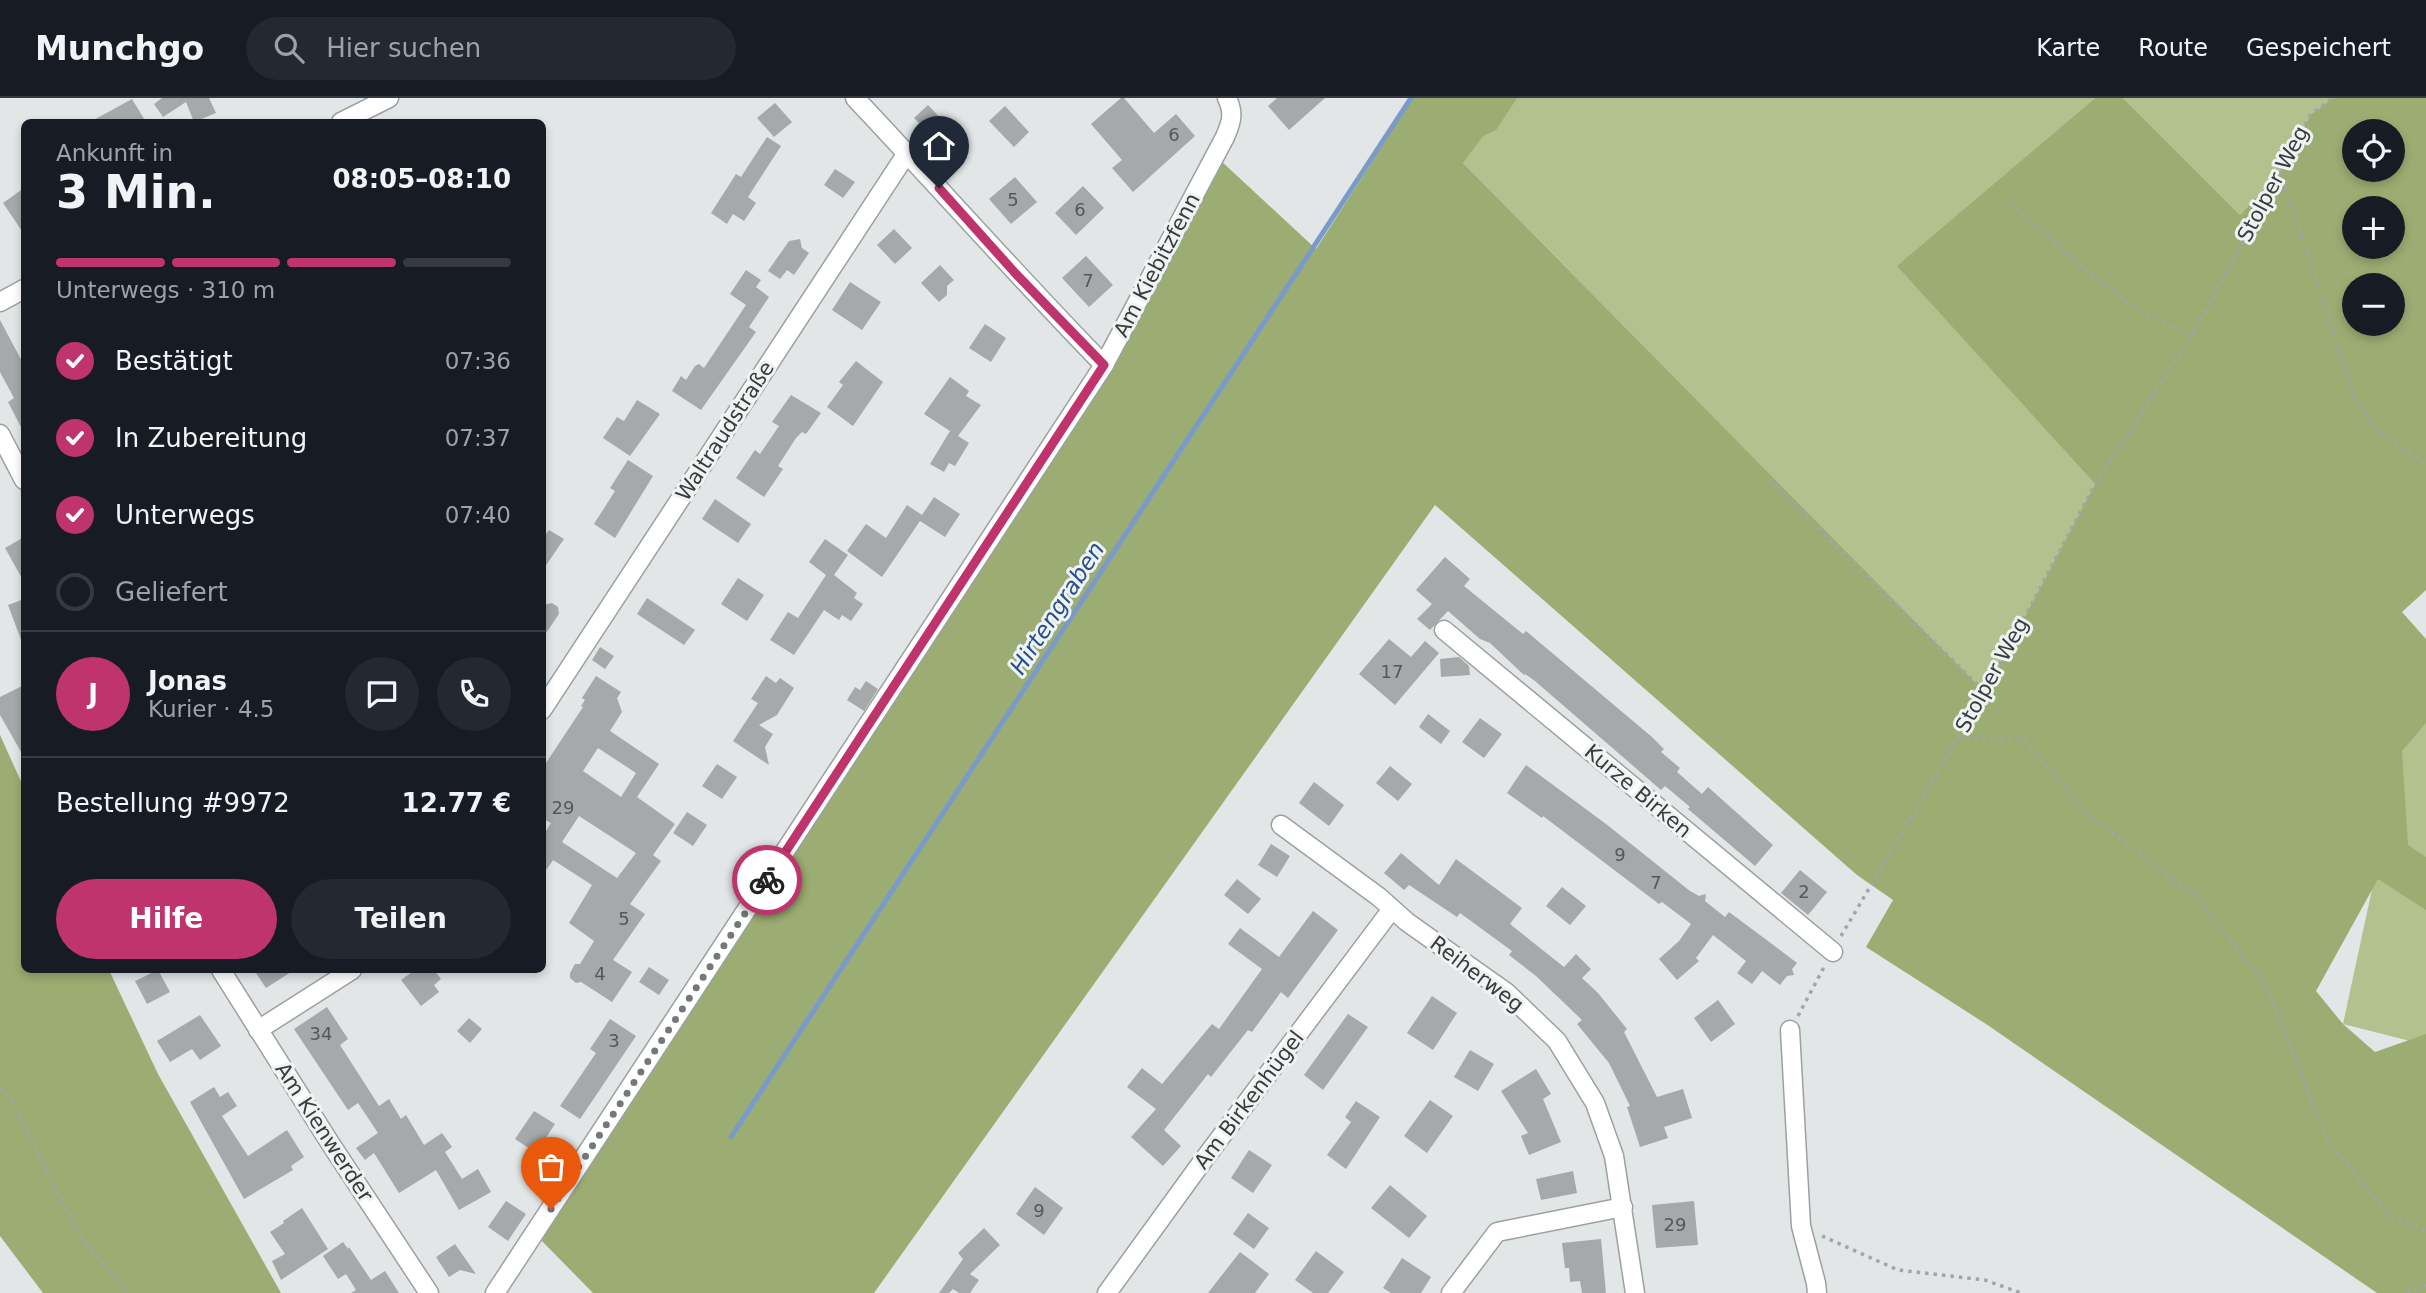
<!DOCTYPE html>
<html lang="de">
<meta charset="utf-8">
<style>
:root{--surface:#171b24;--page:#242831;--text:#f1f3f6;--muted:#9ea1a6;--line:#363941;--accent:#bf346c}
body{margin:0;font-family:"DejaVu Sans",sans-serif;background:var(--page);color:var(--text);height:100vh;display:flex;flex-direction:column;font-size:26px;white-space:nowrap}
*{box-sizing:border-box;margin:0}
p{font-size:23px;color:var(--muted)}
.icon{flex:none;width:38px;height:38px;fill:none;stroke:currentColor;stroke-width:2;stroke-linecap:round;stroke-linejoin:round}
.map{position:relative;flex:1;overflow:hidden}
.panel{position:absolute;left:21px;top:21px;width:525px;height:854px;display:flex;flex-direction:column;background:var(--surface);border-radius:10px;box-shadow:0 4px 10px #0003}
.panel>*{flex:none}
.fabs{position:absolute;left:2342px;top:21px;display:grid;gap:14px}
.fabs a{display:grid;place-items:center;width:63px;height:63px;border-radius:50%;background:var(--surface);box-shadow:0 4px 10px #0003;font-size:35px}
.pin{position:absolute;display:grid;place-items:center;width:60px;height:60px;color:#fff;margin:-72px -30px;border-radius:50% 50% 50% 0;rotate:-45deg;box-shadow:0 0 7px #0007}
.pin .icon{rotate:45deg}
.courier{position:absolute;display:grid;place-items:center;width:70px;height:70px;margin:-35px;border:5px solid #bf346c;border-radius:50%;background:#fff;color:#222;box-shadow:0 2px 9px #0007}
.summary em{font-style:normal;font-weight:600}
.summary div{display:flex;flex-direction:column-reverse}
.summary{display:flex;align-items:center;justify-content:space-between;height:119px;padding:0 35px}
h1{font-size:46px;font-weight:600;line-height:52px}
.bar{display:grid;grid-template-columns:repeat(4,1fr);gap:10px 7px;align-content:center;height:84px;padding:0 35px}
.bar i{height:9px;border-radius:5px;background:var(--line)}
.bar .active{background:var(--accent)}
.bar p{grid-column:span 4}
.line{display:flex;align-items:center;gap:18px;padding:0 35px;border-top:2px solid var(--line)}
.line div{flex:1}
.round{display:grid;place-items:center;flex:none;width:74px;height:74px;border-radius:37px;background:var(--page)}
ol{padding:0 35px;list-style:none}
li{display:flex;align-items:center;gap:21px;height:77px}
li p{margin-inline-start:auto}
li .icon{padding:7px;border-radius:50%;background:var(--accent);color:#fff;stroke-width:4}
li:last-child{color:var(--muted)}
li i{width:38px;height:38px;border:4px solid var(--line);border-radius:50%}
.primary-button{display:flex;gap:14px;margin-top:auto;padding:14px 35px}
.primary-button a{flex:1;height:80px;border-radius:42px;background:var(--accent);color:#fff;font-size:28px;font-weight:600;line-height:80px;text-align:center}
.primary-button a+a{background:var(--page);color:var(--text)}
header{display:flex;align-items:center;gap:42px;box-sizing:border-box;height:98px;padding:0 35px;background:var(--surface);border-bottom:2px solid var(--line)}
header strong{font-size:33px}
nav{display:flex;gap:38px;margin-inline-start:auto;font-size:24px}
.search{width:490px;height:63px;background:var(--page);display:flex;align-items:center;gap:18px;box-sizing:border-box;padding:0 24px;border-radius:38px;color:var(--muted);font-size:26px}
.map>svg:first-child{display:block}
</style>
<header>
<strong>Munchgo</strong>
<div class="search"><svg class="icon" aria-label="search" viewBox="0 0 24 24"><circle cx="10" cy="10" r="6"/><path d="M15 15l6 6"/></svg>Hier suchen</div>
<nav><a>Karte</a><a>Route</a><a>Gespeichert</a></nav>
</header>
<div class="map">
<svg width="2426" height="1195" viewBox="0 0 2426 1195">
<rect width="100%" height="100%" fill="#e2e6e6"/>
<!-- green -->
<g fill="#b2c18d">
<path d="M1495,0H2095L1898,168L2095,386L1985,594L1463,65Z"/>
<path d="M2123,0H2333L2311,16L2280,73L2240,117Z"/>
<path d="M2426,604V947L2343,926L2402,652Z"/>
</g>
<!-- forest -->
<g fill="#9cad73" fill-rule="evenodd">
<path d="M1413,0H1517L1496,32L1483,38L1463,65L1985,594L2095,386L1897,168L2095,0H2123L2240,117L2280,73L2311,16L2333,0H2426V492L2402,514L2426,541V625L2402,653L2408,747L2426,759V812L2378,781L2316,893L2343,926L2375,954L2426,936V1195H2377L1986,926L1866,849L1893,802L1857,777L1435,407L874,1195H593L538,1139L1110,269L1220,62L1316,151ZM2354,33H2392V72H2354ZM2354,110H2392V149H2354ZM2354,187H2392V226H2354Z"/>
<path d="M0,637L24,690V872H109L158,976L281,1195H43L0,1138Z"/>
</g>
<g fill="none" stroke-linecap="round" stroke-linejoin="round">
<!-- stream -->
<path stroke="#799aca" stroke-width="5" d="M731,1039L1411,0"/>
</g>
<!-- building -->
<g fill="#a5a9aa" fill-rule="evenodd">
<path d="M162,0H209L216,15L194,24L186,4L163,19L154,6Z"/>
<path d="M1121,0H1124L1154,35L1176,16L1195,38L1133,94L1112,70L1122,62L1091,26Z"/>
<path d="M1277,0H1325L1289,32L1268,8Z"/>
<path d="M132,1L146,24H90Z"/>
<path d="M775,5L792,24L774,39L757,20Z"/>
<path d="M928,7L947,27L933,40L914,20Z"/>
<path d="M1005,8L1029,34L1014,49L989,23Z"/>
<path d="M767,39L781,48L748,99L756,105L744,123L733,116L727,126L711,115L736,76L741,79Z"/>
<path d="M835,71L855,84L843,100L824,87Z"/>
<path d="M1015,79L1037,104L1011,126L989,101Z"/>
<path d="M1083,88L1104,110L1076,137L1055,115Z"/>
<path d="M24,90V136L3,105Z"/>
<path d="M894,131L912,150L895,166L877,147Z"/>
<path d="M800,141L802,150L809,155L794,177L787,172L780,181L768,173L789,143Z"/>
<path d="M1086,158L1113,187L1089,209L1062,180Z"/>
<path d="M940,167L954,182L947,188V197L939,204L921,185Z"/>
<path d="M746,172L761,182L756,189L769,199L749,229L756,234L701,312L672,293L681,278L686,282L695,268L699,266L704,270L746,207L730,196Z"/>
<path d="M850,184L881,204L862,232L832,212Z"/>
<path d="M0,222L24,267V335L8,304L14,300L0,274Z"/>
<path d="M985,226L1006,240L991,264L969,250Z"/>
<path d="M856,263L883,284L853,328L827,309L843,287L839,284Z"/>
<path d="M950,279L969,293L966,298L981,307L958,338L969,345L955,368L949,365L944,374L930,366L950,333L953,335L924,316Z"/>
<path d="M791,297L821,315L806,336L802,334L796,340L778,368L783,371L764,399L736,380L755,352L760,356L779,328L772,324Z"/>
<path d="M637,302L660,316L630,358L603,340L617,319L624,323Z"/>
<path d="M628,362L653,378L615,440L594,426L615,393L610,390Z"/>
<path d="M934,399L960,416L945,439L920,423L882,479L847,453L866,426L886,440L907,407L922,417Z"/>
<path d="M715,401L751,426L738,445L702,421Z"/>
<path d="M549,432L564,441L542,473V441Z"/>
<path d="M24,439V484L5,450Z"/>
<path d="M825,441L848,457L834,477L857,495L854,500L863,506L851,523L842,517L839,522L824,512L794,557L770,542L788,514L798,520L826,477L809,464Z"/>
<path d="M1445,459L1470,481L1464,488L1523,536L1526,533L1652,639L1664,651L1661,654L1680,670L1677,674L1702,696L1708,689L1773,747L1755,768L1688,711L1690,709L1665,688L1661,692L1535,583L1525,576L1524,577L1490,545L1480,541L1448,513L1430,532L1417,521L1432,506L1416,492Z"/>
<path d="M738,480L764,497L747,523L721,506Z"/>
<path d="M647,500L695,532L684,547L637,516Z"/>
<path d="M24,501V547H23L8,507Z"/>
<path d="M552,505L558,509L559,516L542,541V507Z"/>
<path d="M1389,541L1411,559L1425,543L1439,555L1395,607L1359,576Z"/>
<path d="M600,549L614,558L605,571L592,562Z"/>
<path d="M1459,559L1469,568L1470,577L1441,579L1440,561Z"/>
<path d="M596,578L621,594L617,600L622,614L610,633L659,666L637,699L675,726L653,757L661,763L630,806L645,816L613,862L632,874L612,904L581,884L576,885L570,880V875L575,866H580L594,843L569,825L592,787L553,762L542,778V739L551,725L542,720V671L583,609L581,608L585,602L582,600ZM598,650L636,675L621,699L583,673ZM579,718L636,755L617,780L562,744Z"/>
<path d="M766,578L776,585L780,580L794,590L777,617L759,627L773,636L765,649L769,667L733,643L758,605L751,601Z"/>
<path d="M866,583L878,591L864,613L847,602L855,589L860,592Z"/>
<path d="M24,587V659L0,617V599Z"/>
<path d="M1428,616L1450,633L1441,646L1419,629Z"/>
<path d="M1480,620L1502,636L1484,660L1462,644Z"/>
<path d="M717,666L737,679L722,701L702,688Z"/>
<path d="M1526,667L1606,726L1690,793L1699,798L1706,796L1705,803L1725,819L1729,814L1776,849L1797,865L1792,871L1794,877L1787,878L1780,887L1762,873L1752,886L1737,875L1746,863L1713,837L1696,860L1699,863L1677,882L1659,861L1679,843L1691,826L1662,804L1659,806L1543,718L1542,720L1507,695Z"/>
<path d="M1390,668L1412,686L1398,703L1376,685Z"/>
<path d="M1314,684L1344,707L1329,728L1299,705Z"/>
<path d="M687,714L707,727L693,748L673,735Z"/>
<path d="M1271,746L1290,758L1277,779L1258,767Z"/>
<path d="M1401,755L1439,787L1456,761L1522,810L1510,826L1564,869L1576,856L1591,871L1582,880L1598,895L1627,931L1624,934L1657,999L1683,991L1692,1020L1664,1029L1668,1040L1640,1049L1627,1009L1630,1008L1609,965L1577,926L1582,922L1536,878L1509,857L1512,853L1460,815L1457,819L1409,787L1404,792L1384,775Z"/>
<path d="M1800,772L1827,794L1808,817L1781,795Z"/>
<path d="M1237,781L1261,801L1248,816L1224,797Z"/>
<path d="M1562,789L1586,808L1570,827L1546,808Z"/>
<path d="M1313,813L1338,832L1288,900L1281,894L1252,934L1248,932L1211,979L1208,976L1164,1032L1181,1048L1163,1068L1131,1039L1156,1011L1127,989L1142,970L1162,986L1212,926L1219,931L1262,871L1228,846L1240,830L1279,859Z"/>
<path d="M649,869L669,882L659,897L639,884Z"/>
<path d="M158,872L170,894L147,906L135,883Z"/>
<path d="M254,872H294L266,890Z"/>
<path d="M415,872H434L441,881L434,887L439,894L421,908L401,882Z"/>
<path d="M1432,898L1457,915L1433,952L1407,935Z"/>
<path d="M1718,902L1735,926L1711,944L1694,920Z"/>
<path d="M327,909L348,941L340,947L379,1008L389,1001L401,1021L406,1017L424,1047L442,1035L452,1049L445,1054L462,1081L478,1071L491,1094L459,1112L436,1072L399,1095L374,1055L365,1062L356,1050L378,1035L358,1005L348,1012L294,931Z"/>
<path d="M1348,916L1368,929L1323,992L1304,977Z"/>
<path d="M200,917L221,948L200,962L192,951L170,964L157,943Z"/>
<path d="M469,920L482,931L470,945L457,933Z"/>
<path d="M610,921L636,938L580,1021L560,1008L596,955L590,951Z"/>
<path d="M1470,952L1494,966L1478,993L1454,979Z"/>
<path d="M1536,971L1551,996L1543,1001L1561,1044L1529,1057L1521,1038L1528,1035L1501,993Z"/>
<path d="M214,989L220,999L228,994L237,1008L222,1018L248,1058L287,1032L304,1059L291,1068L293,1072L244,1101L190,1004Z"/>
<path d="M1430,1002L1453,1018L1427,1055L1404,1038Z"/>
<path d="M1356,1003L1380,1019L1346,1071L1327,1057L1351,1024L1345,1019Z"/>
<path d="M534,1013L555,1026L536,1055L515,1041Z"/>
<path d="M1249,1052L1272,1067L1253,1095L1231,1080Z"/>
<path d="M1573,1073L1577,1095L1541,1102L1536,1081Z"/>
<path d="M1390,1087L1427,1118L1409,1140L1371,1110Z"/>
<path d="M1035,1089L1063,1110L1044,1137L1016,1116Z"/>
<path d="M506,1103L526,1116L508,1143L488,1129Z"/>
<path d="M1694,1103L1698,1147L1656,1150L1652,1107Z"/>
<path d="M302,1110L328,1151L281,1182L272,1163L285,1156L270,1134L284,1125L283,1123Z"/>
<path d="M1248,1115L1269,1130L1254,1151L1233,1136Z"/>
<path d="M984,1130L1000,1147L970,1176L979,1182L970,1195H959L953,1191L949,1195H939L963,1161L958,1155Z"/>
<path d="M1601,1141L1606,1195H1582L1580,1183L1570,1184L1569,1170H1565L1562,1145Z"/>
<path d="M343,1144L348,1151L349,1149L371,1182L385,1173L399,1195H351L356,1192L346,1176L338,1181L323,1158Z"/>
<path d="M455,1146L476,1176L460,1172L449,1179L436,1159Z"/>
<path d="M1316,1153L1344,1174L1328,1195H1313L1295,1182Z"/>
<path d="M1240,1154L1269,1176L1255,1195H1208Z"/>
<path d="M1402,1160L1431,1179L1421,1195H1391L1383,1190Z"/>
</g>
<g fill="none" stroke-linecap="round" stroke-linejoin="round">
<defs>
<g id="street">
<path d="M855,0C939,89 1019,180 1104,267"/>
<path d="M341,24L389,0"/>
<path d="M0,204L24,191"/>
<path d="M0,336L24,382"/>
<path d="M1444,532L1833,854"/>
<path d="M542,612L907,55"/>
<path d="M1281,727L1379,799L1407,824L1506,894L1557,943L1595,1005L1614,1058L1635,1195"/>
<path d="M221,872L330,1045L429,1195"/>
<path d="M258,932L352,872"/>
<path d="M1790,932L1801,1128L1816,1185L1817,1195"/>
<path d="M495,1195L1104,267L1225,39C1232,23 1234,15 1227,0"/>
<path d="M1107,1195L1202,1064L1392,811"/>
<path d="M1451,1195L1497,1134L1623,1109"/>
</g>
</defs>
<!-- street casing -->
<use href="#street" stroke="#9ca1a0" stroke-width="21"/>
<!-- path -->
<g stroke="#a2a5a5" stroke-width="3.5" stroke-dasharray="3.5 5" stroke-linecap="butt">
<path d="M2280,74L2355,300L2374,328L2426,368"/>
<path d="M2009,103L2092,178L2143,215L2192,238"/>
<path d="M1769,382L1985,594"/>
<path d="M1957,640L2025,641L2083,712L2198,800L2268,892L2328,1044L2388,1116L2426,1133"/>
<path d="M1841,838L1985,594L2095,386L2192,238L2311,16L2333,0"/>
<path d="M1798,918L1824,869"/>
<path d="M0,991L7,994L81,1140L128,1195"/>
<path d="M1822,1138L1898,1172L1985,1182L2021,1195"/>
<path d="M2407,1195L2426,1187"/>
</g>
<!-- street -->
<use href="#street" stroke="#fff" stroke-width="18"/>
</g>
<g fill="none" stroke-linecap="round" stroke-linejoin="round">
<!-- done -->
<path stroke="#757878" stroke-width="7" stroke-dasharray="0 12.6" d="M551,1111L767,782"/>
<!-- route -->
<path stroke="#bf346c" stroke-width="9" d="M767,782L1104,267L1016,176L939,90"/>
</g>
<g text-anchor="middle" stroke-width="6" stroke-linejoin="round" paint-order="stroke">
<!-- number labels -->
<g font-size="18" fill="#555758">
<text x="1174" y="43">6</text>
<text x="1013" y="108">5</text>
<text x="1080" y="118">6</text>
<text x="1088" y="189">7</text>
<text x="1392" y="580">17</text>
<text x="563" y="716">29</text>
<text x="1620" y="763">9</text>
<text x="1656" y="791">7</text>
<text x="1804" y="800">2</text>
<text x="624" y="827">5</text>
<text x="600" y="882">4</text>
<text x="321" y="942">34</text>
<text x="614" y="949">3</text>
<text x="1039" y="1119">9</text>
<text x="1675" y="1133">29</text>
</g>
<!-- street labels -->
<g font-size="21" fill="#3a3c3c" stroke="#eff3f3">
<text transform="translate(2273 86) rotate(-62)" y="7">Stolper Weg</text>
<text transform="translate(1157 167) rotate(-62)" y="7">Am Kiebitzfenn</text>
<text transform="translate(725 333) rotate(-57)" y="7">Waltraudstraße</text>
<text transform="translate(1992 577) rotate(-61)" y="7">Stolper Weg</text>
<text transform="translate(1638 693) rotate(40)" y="7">Kurze Birken</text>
<text transform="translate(1477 876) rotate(37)" y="7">Reiherweg</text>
<text transform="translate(1249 1002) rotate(-53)" y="7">Am Birkenhügel</text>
<text transform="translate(324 1034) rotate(57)" y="7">Am Kienwerder</text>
</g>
<!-- water labels -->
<g font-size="23" font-style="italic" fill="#26508d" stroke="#eff3f3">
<text transform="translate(1057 510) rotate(-57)" y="8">Hirtengraben</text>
</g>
</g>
</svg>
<div class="fabs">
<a><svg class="icon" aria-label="locate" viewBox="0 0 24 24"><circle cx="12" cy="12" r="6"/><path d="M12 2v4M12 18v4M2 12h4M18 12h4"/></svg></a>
<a>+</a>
<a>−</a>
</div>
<div class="pin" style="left:551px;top:1111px;background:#ea580c"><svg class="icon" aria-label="bag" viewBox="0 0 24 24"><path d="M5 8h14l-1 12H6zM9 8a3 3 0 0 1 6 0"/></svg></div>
<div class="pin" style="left:939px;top:90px;background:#1f2937"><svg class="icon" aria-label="home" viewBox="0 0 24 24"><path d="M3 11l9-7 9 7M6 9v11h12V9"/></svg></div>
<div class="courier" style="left:767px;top:782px"><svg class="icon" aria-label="bike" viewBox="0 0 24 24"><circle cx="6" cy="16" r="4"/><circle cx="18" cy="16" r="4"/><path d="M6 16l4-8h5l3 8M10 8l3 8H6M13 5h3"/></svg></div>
<section class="panel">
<div class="summary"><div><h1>3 Min.</h1><p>Ankunft in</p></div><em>08:05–08:10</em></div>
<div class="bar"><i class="active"></i><i class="active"></i><i class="active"></i><i></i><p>Unterwegs · 310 m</p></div>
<ol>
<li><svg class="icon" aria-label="check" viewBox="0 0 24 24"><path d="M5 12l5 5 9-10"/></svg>Bestätigt<p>07:36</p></li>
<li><svg class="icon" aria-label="check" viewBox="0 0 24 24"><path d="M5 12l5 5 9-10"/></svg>In Zubereitung<p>07:37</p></li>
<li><svg class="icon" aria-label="check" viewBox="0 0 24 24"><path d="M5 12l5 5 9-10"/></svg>Unterwegs<p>07:40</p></li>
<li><i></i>Geliefert</li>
</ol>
<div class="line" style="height:126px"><b class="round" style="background:var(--accent);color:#fff">J</b><div><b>Jonas</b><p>Kurier · 4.5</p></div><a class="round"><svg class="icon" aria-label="chat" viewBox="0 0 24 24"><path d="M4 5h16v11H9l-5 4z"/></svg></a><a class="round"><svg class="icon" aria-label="phone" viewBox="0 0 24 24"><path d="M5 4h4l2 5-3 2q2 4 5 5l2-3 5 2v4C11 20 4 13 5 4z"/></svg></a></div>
<div class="line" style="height:91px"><div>Bestellung #9972</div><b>12.77 €</b></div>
<div class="primary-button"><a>Hilfe</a><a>Teilen</a></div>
</section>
</div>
